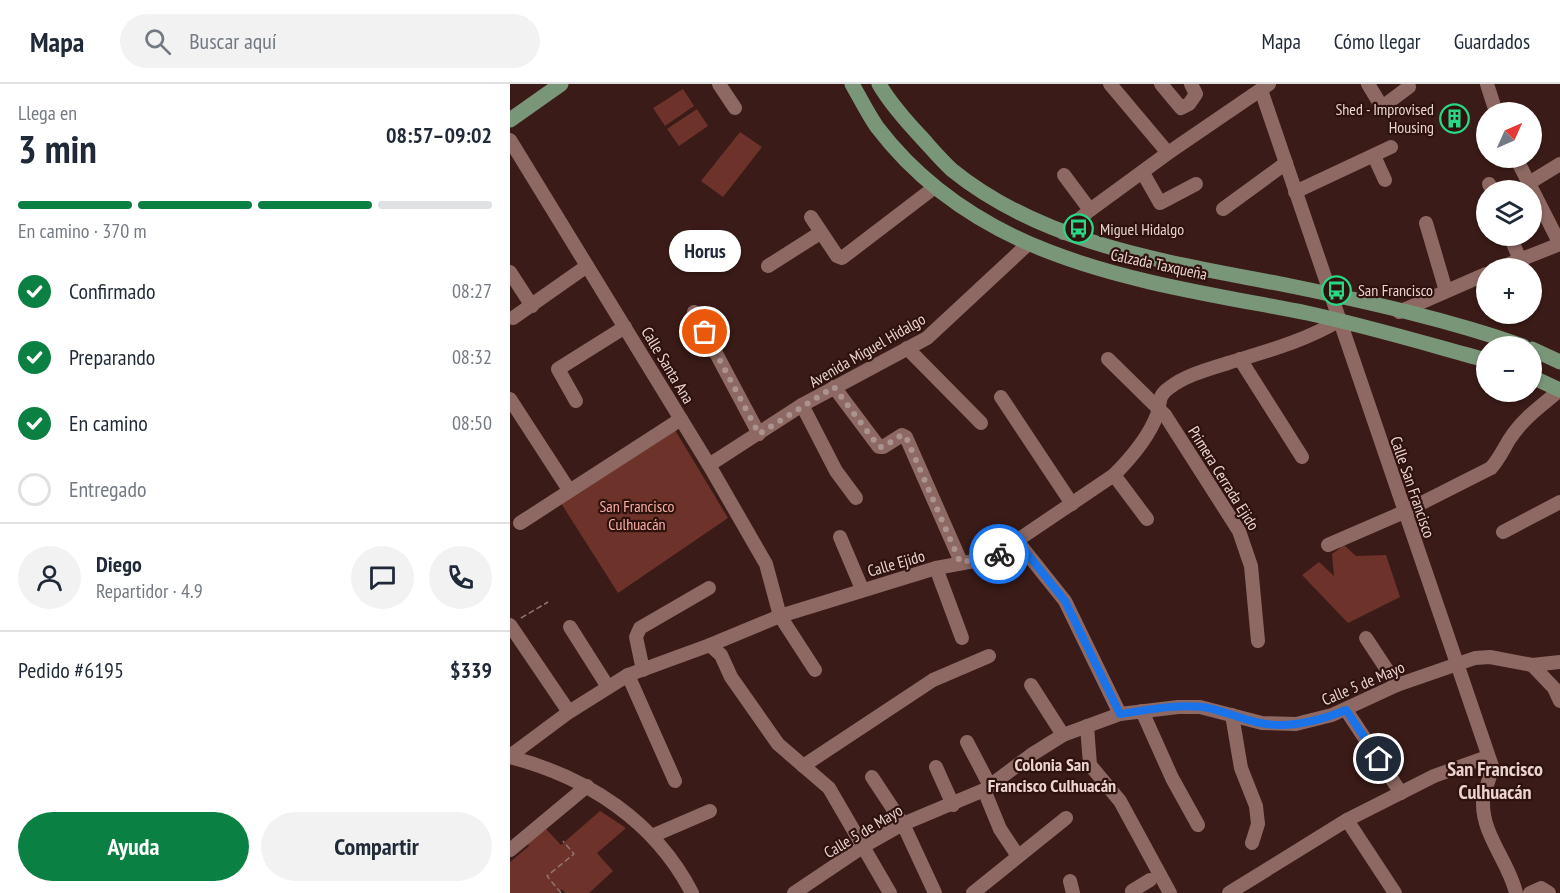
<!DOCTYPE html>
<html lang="es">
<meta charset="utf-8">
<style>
:root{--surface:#fff;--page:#f2f2f3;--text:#1f2937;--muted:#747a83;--line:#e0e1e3;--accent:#0b8043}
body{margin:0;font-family:"PT Sans Narrow",sans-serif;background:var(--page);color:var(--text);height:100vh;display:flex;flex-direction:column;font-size:22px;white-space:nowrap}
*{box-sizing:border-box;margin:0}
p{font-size:20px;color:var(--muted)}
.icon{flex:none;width:33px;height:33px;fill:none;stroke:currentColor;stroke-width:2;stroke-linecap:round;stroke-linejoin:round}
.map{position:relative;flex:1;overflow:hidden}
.side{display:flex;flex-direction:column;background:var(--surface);width:510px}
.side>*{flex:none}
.needle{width:39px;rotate:45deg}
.fabs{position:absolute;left:966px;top:18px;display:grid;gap:12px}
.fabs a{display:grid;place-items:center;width:66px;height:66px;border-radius:50%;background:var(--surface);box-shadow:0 2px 4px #0004;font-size:30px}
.pin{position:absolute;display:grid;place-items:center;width:51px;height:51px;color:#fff;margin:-26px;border:3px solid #fff;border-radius:50%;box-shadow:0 2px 6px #0007}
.courier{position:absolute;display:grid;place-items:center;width:60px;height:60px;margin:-30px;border:4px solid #1a73e8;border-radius:50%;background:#fff;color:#222;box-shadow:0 2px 8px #0007}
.bubble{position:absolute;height:42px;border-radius:21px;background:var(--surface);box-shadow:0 2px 4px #0004;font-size:20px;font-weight:800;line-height:42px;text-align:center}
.summary em{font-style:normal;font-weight:800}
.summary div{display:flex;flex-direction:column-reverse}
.summary{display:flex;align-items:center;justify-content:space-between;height:102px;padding:0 18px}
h1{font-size:39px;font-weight:800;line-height:45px}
.bar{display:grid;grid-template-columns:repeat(4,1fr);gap:9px 6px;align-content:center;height:72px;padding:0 18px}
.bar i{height:8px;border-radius:4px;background:var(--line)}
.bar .on{background:var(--accent)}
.bar p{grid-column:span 4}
.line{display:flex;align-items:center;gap:15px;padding:0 18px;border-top:2px solid var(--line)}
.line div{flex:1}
.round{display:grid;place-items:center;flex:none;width:63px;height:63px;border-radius:32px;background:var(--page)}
ol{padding:0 18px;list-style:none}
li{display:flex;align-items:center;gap:18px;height:66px}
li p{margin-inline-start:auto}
li .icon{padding:6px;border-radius:50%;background:var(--accent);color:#fff;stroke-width:4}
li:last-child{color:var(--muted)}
li i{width:33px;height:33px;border:3px solid var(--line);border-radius:50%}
.action{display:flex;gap:12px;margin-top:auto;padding:12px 18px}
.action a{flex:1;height:69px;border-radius:36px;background:var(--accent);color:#fff;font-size:24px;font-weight:800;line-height:69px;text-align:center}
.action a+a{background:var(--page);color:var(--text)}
header{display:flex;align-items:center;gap:36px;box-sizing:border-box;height:84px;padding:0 30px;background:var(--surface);border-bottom:2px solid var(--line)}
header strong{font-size:28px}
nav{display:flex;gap:33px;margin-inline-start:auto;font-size:21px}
.search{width:420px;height:54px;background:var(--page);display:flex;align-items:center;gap:15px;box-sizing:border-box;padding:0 21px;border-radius:33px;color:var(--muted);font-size:22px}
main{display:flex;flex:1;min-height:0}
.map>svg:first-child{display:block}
</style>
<header>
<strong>Mapa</strong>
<div class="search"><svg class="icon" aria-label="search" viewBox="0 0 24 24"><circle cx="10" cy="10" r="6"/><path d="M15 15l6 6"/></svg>Buscar aquí</div>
<nav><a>Mapa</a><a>Cómo llegar</a><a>Guardados</a></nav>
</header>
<main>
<section class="side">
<div class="summary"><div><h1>3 min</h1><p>Llega en</p></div><em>08:57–09:02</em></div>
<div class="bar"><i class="on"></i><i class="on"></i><i class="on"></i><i></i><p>En camino · 370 m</p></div>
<ol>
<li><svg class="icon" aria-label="check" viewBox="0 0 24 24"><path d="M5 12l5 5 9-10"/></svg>Confirmado<p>08:27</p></li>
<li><svg class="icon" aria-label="check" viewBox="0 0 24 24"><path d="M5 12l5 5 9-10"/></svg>Preparando<p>08:32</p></li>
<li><svg class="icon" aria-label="check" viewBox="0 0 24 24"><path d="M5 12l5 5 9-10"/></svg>En camino<p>08:50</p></li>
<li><i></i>Entregado</li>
</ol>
<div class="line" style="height:108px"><a class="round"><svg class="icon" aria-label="person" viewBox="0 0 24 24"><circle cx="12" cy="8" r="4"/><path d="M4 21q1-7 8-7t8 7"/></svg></a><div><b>Diego</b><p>Repartidor · 4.9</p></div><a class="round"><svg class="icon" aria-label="chat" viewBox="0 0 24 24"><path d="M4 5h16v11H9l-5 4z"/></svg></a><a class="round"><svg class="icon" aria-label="phone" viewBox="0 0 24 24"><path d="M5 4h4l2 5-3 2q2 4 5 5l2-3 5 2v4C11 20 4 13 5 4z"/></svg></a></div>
<div class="line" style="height:78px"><div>Pedido #6195</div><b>$339</b></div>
<div class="action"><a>Ayuda</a><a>Compartir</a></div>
</section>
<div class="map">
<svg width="1050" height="809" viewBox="0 0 1050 809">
<rect width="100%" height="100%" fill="#3a1b17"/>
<!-- green -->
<g fill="#6d322a">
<path d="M173,5L184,22L155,42L143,24Z"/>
<path d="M187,25L198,42L169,62L157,45Z"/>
<path d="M230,48L252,63L213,113L191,97Z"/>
<path d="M165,346L218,434L108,509L49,416Z"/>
<path d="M834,461L846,472L876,471L890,513L838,539L792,491L809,478L824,492L822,470Z"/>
<path d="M90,727L116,744L87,769L103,787L79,809H55L52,805L48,809H0V778L19,762L17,759L35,744L51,761Z"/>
</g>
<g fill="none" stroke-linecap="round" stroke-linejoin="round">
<!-- path -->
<g stroke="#907571" stroke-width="1.5" stroke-dasharray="6 3" stroke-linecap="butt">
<path d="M11,534L38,518"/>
<path d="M51,809L37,792L64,770L53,757"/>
</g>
<!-- minor -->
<g stroke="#8e6862" stroke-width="14">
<path d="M209,0L225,24"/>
<path d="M600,0L658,69"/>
<path d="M651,0L671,24L679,20L686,10L681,0"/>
<path d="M858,0L872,23L899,3"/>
<path d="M977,0L986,28"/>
<path d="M751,6L982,682C981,694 974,705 973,718C972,751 999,778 1006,809"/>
<path d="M0,56L199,381L256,480L270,532L305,586"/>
<path d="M864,72L875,96"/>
<path d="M1006,74L1050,160"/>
<path d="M633,89L650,119L686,100"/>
<path d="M554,91L580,126"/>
<path d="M1019,99L1050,80"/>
<path d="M979,100L982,106"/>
<path d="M785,108L881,63"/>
<path d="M713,125L776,79"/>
<path d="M301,133L327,172L332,174L425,103"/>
<path d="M916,139L936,207"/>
<path d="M553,149L580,126L658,69L759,0"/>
<path d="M1000,152L1010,176"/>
<path d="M258,182L310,149"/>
<path d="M989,184L1050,160"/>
<path d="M0,188L22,222"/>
<path d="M184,228L249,350"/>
<path d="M889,228L976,190"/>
<path d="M3,234L77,182"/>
<path d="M397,264L471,339"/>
<path d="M598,275L655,331L729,447L741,482L748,557"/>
<path d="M730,275L792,373"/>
<path d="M324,303L369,363H373L392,351L396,353L451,478"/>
<path d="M491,313L562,420"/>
<path d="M0,315L59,406"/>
<path d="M66,317L48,285L115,243"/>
<path d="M292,321L326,387L346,414"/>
<path d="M199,381L292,321L417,254L517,161"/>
<path d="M604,391L637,435"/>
<path d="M10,439L171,335"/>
<path d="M993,448L1050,418"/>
<path d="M330,453L352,505"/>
<path d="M508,458L555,517L610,630"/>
<path d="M818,461L894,428L981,384C989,375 993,366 999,356C1012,335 1031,322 1050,306"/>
<path d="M426,484L452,554"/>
<path d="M0,541L59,628"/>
<path d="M60,543L98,603"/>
<path d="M856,554L887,601"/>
<path d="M200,561L211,571L221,593L268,660L319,704L380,809"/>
<path d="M1022,581L1044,604L1050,617"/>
<path d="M133,586L126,553L130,544L199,504"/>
<path d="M118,591L165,697"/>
<path d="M521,601L553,651"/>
<path d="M836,626L891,709"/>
<path d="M632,627L662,694L688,741"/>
<path d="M722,631L731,684L746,722L748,740L742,759"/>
<path d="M577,642L580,681L610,717L660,809"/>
<path d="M457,658L480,702"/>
<path d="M0,672L59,628L118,591L200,561L270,532L426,484L481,474L604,391C620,375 639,352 647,331C651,320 647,312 659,304C676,291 699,285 718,279C757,267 795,257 830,236"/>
<path d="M0,673C77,693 145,737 182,809"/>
<path d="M293,682L423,596L479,572"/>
<path d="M426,683L443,721"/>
<path d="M362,693L393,740L425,809"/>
<path d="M474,706L490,745L508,772"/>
<path d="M837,736L885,809"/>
<path d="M142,752L200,727"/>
<path d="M0,766L77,702"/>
<path d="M560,797L563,809"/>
<path d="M284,809L354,762L393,740L474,706L521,671L553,651L610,630L668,623H690L752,639L786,640L822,631L887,601L965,574L980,573L1022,581L1050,578"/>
<path d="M463,809L556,734"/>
<path d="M623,809L622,807L640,796"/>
<path d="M719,809L837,736L924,692L977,673"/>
<path d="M1020,809L1031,804L1039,809"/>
</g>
<!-- major -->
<g stroke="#7a9679" stroke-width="15">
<path d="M342,0C350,14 358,30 367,43C472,181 639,198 797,229C857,242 917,260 976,276"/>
<path d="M369,0C380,19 396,37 411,53C421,64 431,76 442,86C537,163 665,179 781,202C859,218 939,236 1013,262"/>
<path d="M0,36L51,0"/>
<path d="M1022,265L1050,278"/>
<path d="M1022,293L1050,306"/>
</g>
</g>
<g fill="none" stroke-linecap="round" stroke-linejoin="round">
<!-- done -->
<path stroke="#ac938f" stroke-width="6" stroke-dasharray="0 10.8" d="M195,248L249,350L324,303L369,363H373L392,351L396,353L450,478L481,474L489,470"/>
<!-- route -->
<path stroke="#1a73e8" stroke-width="8" d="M489,470L508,458L555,517L610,630C637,626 665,620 693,623C712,626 731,635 750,639C779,645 809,637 836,626L869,675"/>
</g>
<!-- icons -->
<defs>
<symbol id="building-ring" viewBox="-11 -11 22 22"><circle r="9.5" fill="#2f120e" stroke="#29d885" stroke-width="1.5"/><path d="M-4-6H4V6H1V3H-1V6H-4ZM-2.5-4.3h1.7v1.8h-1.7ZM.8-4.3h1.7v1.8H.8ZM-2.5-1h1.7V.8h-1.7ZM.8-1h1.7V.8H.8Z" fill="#29d885"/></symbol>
<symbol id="bus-ring" viewBox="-11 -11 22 22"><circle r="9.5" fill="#2f120e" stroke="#29d885" stroke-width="1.5"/><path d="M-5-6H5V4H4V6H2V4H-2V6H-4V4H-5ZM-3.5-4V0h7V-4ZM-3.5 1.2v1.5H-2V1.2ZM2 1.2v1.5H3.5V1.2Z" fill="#29d885"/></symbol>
</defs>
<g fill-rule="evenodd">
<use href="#building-ring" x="928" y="18" width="33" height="33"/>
<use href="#bus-ring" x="552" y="128" width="33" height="33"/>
<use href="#bus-ring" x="810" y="190" width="33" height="33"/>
</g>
<g text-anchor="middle" stroke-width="4.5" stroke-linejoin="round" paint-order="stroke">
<!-- poi labels -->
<g font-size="16" fill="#e9d4d0" stroke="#2f120e" text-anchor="start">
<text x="924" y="31" text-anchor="end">Shed - Improvised<tspan x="924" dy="18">Housing</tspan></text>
<text x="590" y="151">Miguel Hidalgo</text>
<text x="848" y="212">San Francisco</text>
</g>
<!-- street labels -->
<g font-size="16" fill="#e9d4d0" stroke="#2f120e">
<text transform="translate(649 180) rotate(12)" y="6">Calzada Taxqueña</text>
<text transform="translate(357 266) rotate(-30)" y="6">Avenida Miguel Hidalgo</text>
<text transform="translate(158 281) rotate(59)" y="6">Calle Santa Ana</text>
<text transform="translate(714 394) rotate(58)" y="6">Primera Cerrada Ejido</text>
<text transform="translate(903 403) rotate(71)" y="6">Calle San Francisco</text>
<text transform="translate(386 479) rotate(-16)" y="6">Calle Ejido</text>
<text transform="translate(853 599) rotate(-23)" y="6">Calle 5 de Mayo</text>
<text transform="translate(353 747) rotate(-31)" y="6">Calle 5 de Mayo</text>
</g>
<!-- park labels -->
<g font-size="16" fill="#f8b0a5" stroke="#2f120e">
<text x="127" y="428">San Francisco<tspan x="127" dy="18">Culhuacán</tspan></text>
</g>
<!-- neighbourhood labels -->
<g font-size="18" font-weight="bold" fill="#e9d4d0" stroke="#2f120e">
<text x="542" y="687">Colonia San<tspan x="542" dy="21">Francisco Culhuacán</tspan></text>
</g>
<!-- quarter labels -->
<g font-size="20" font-weight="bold" fill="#e9d4d0" stroke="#2f120e">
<text x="985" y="692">San Francisco<tspan x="985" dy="23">Culhuacán</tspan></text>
</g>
</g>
</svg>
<div class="fabs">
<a><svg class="needle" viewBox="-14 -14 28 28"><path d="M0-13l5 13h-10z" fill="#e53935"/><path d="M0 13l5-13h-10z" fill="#747a83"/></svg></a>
<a><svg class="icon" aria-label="layers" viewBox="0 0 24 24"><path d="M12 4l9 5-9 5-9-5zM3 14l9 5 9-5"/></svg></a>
<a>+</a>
<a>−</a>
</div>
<div class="pin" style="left:195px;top:248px;background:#ea580c"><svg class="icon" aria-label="bag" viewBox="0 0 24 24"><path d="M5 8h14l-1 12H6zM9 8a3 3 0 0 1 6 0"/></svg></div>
<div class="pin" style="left:869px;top:675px;background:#1f2937"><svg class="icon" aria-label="home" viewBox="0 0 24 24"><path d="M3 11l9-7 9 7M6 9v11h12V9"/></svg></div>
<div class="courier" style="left:489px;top:470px"><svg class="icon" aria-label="bike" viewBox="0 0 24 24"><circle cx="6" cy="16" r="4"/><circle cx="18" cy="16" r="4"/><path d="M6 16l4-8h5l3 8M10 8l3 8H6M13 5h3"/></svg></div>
<div class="bubble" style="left:159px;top:146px;width:72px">Horus</div>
</div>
</main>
